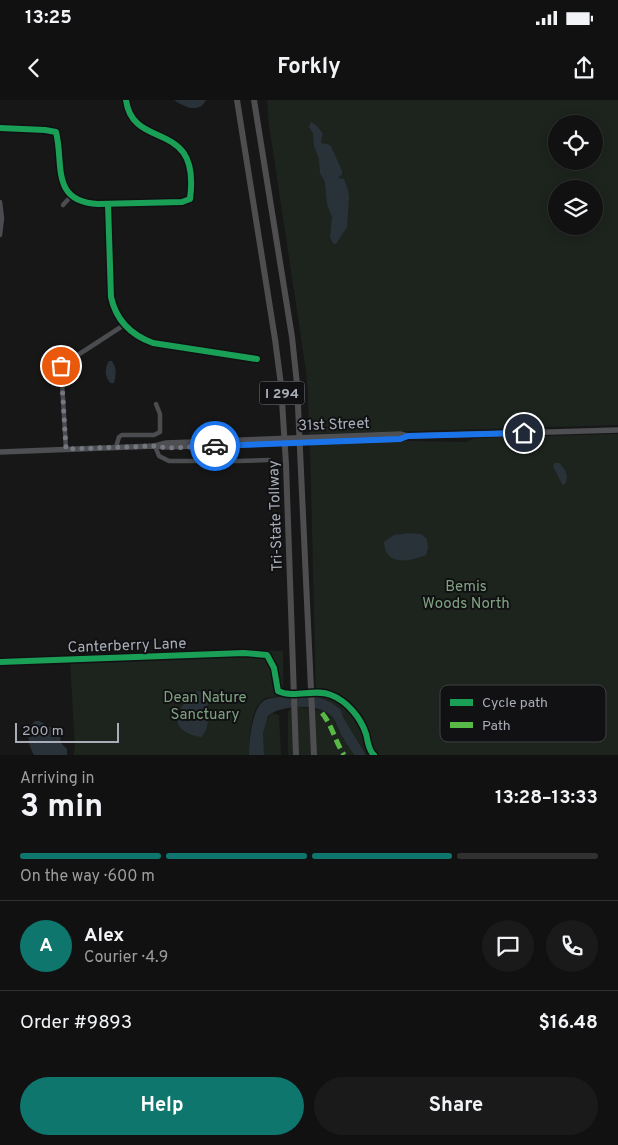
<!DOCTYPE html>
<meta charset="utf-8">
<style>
:root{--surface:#111;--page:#1a1a1a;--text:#f1f3f6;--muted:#9c9d9f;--line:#303131;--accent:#0f766e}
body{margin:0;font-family:Overpass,sans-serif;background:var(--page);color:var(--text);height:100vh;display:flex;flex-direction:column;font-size:19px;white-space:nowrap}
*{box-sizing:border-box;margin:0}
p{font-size:16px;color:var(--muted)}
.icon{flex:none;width:28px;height:28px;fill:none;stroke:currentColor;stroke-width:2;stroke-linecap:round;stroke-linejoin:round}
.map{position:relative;height:655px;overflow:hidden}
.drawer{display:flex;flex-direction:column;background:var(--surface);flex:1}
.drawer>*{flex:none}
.controls{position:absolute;left:548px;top:15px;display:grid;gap:10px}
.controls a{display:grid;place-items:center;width:55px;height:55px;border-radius:50%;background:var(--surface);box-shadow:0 2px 12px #0003,0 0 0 1px var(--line);font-size:25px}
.scale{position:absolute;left:15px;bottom:12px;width:104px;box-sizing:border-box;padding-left:5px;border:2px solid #a8adb8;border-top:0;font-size:14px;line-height:18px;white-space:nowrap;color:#a8adb8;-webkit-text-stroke:4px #111113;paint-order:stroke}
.pin{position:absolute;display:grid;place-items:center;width:42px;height:42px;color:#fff;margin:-21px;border:2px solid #fff;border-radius:50%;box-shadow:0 1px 5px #0007}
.courier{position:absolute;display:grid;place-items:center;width:50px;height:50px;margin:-25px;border:4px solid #1a73e8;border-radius:50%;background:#fff;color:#222;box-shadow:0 1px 6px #0007}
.overview em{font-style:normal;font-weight:700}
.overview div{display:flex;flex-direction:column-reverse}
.overview{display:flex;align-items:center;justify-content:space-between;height:85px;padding:0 20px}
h1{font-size:32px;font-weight:700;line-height:38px}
.bar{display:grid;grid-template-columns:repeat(4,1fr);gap:8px 5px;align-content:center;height:60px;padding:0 20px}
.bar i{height:6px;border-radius:4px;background:var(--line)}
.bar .selected{background:var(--accent)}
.bar p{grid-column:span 4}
.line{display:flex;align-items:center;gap:12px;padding:0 20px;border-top:1px solid var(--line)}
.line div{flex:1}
.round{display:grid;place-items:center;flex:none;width:52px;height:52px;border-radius:26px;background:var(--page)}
.action{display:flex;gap:10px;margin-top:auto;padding:10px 20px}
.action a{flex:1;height:58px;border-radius:30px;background:var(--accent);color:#fff;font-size:20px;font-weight:700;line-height:58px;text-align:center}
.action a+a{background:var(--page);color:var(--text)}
.status{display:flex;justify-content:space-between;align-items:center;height:35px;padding:0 25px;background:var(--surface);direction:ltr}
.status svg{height:14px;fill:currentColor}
header{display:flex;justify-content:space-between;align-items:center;height:65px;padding:0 20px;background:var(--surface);font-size:22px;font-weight:700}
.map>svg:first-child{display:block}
</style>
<div class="status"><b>13:25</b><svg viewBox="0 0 49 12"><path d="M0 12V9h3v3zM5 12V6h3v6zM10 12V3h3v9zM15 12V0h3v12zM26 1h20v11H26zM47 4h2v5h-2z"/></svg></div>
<header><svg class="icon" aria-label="back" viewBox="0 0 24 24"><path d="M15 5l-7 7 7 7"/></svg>Forkly<svg class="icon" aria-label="share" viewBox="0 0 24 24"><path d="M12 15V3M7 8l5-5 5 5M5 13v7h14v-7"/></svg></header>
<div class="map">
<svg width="618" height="655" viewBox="0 0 618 655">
<rect width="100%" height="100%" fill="#171717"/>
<!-- green -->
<g fill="#1d241e" fill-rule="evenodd">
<path d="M267,0H618V325L309,334L308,292L306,271L269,25ZM556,24H594V61H556ZM556,89H594V126H556Z"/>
<path d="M618,334V655H366L343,617L341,610L332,603L316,596L310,345L410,341L466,342L475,338Z"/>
<path d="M259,550L283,551V595C277,598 270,596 264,599C250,608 249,640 249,655H73L75,648L70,560L258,554Z"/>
<path d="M294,606L323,611L329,615L335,621L337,628L354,655H288V612Z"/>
<path d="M272,613L279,615L281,655H264C262,641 261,623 272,613Z"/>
</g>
<!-- water -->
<g fill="#2a3239">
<path d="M174,0H206C199,14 184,7 174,0Z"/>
<path d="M311,22L317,26L323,34L321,39V43L330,45C333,51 340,65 342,72V75L339,76V78L344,79L348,90L349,97L347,127L336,144L333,143L330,137L332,117L327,104L325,82L320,73L319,59L314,46L313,33L309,27Z"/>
<path d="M109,261H112C117,268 116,275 114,283H110C105,276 104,269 109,261Z"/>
<path d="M555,363H559C566,369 570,378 564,385L562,384L553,366Z"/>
<path d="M410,433L421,434L427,439L428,448L426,455C409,462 385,466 384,442L394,435Z"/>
<path d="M198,591L205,595C210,604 210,631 201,637C181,634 170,623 183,605C188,599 191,594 198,591Z"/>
<path d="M284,596H316L332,603L341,610L343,617L366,655H354C349,646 342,638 338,628C336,626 337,623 335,621C325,602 282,604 268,616L263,633L264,655H249C249,641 252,607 265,600C271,597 278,598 284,596Z"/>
<path d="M35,621H39L45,624V628L54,626L59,629L61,643L67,649V655H34C28,644 25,631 35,621Z"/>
</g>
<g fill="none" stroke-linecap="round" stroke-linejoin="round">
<!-- minor -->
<g stroke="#4b4c50" stroke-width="4.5">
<path d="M0,28L45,30L56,32C64,63 50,102 98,104L182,102L190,99C201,17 133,52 126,0"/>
<path d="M0,102L2,118L0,135"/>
<path d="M108,104L111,197C116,220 131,235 153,243L257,259"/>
<path d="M63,105L72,95"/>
<path d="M155,346L159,356L169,361H238L269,360"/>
<path d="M116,347L119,337L122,335H154L160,332V314L156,304"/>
<path d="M66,349L61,266L124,225"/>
<path d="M0,562L255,552"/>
</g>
<!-- major -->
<g stroke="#4d4f52" stroke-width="5.5">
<path d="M155,346L166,343L400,334L408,336L448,335L618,330"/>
<path d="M0,352L155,346L167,347L400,339L407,336"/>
</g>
<!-- highway -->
<g stroke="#4e4e51" stroke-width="6">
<path d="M237,0L275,239L281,285L286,364L296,655"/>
<path d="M254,0L292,237L297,284L314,655"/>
</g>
<!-- quiet -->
<path stroke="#58b947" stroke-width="5" stroke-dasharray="10 5" stroke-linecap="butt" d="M322,613C332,625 335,641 344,655"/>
<defs>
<g id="cycleway">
<path d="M0,28L45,30L56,32C64,63 50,102 98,104L182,102L190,99C201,17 133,52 126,0"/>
<path d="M108,104L111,197C116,220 131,235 153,243L257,259"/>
<path d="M0,562L244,553L267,555L274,568L278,591C294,599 315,588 331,595C347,601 361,618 366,634C368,641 368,650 374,655"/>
</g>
</defs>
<!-- cycleway casing -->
<use href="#cycleway" stroke="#111113" stroke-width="9"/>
<!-- cycleway -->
<use href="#cycleway" stroke="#1a9f57" stroke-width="6"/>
</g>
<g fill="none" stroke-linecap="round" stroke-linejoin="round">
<!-- done -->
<path stroke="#757880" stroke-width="5" stroke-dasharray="0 9" d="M61,266L66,349L155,346L167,348L215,346"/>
<!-- route -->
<path stroke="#1a73e8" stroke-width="6" d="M215,346L400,339L408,336L524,333"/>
</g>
<g text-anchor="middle" stroke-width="4" stroke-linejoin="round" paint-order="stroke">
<!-- shield labels -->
<rect fill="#111113" stroke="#7b7e86" stroke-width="1" x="259.5" y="281.5" width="45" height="23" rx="4"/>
<g font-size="14" font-weight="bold" fill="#a8adb8">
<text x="282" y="298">I 294</text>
</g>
<!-- street labels -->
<g font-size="15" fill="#a8adb8" stroke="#111113">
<text transform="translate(334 324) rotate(-2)" y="5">31st Street</text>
<text transform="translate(275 416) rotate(-92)" y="5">Tri-State Tollway</text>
<text transform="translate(127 545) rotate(-2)" y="5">Canterberry Lane</text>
</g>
<!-- park labels -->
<g font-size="15" fill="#7fa381" stroke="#111113">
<text x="466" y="491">Bemis<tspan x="466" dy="17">Woods North</tspan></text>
<text x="205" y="602">Dean Nature<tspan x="205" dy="17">Sanctuary</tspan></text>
</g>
</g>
<!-- legend -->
<rect x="440" y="585" width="166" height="57" rx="8" fill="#111113" stroke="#3e4045" stroke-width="1"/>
<rect x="450" y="599" width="23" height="7" fill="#1a9f57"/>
<rect x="450" y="622" width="23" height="6" fill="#58b947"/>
<g font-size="14" fill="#a8adb8">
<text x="482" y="607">Cycle path</text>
<text x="482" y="630">Path</text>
</g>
</svg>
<div class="controls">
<a><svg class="icon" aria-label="locate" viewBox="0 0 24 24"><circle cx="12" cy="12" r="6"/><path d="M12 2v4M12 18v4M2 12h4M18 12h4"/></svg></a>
<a><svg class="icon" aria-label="layers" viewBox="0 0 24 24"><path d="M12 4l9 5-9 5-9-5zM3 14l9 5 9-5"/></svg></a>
</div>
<div class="scale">200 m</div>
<div class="pin" style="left:61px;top:266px;background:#ea580c"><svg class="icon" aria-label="bag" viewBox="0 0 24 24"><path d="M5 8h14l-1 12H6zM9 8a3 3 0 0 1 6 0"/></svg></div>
<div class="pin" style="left:524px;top:333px;background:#1f2937"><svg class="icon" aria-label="home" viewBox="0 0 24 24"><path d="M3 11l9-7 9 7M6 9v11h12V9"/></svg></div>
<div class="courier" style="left:215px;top:346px"><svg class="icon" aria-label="car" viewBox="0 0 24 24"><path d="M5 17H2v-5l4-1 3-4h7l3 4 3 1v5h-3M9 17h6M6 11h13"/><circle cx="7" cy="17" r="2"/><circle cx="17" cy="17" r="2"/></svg></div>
</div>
<section class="drawer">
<div class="overview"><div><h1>3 min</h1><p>Arriving in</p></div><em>13:28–13:33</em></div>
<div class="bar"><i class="selected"></i><i class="selected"></i><i class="selected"></i><i></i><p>On the way · 600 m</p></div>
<div class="line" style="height:90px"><b class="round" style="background:var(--accent);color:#fff">A</b><div><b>Alex</b><p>Courier · 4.9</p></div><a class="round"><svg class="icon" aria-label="chat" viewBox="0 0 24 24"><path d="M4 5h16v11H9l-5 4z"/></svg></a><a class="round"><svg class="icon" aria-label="phone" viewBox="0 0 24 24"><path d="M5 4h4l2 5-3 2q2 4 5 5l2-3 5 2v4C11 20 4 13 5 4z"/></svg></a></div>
<div class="line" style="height:65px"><div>Order #9893</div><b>$16.48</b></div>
<div class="action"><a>Help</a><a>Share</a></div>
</section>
